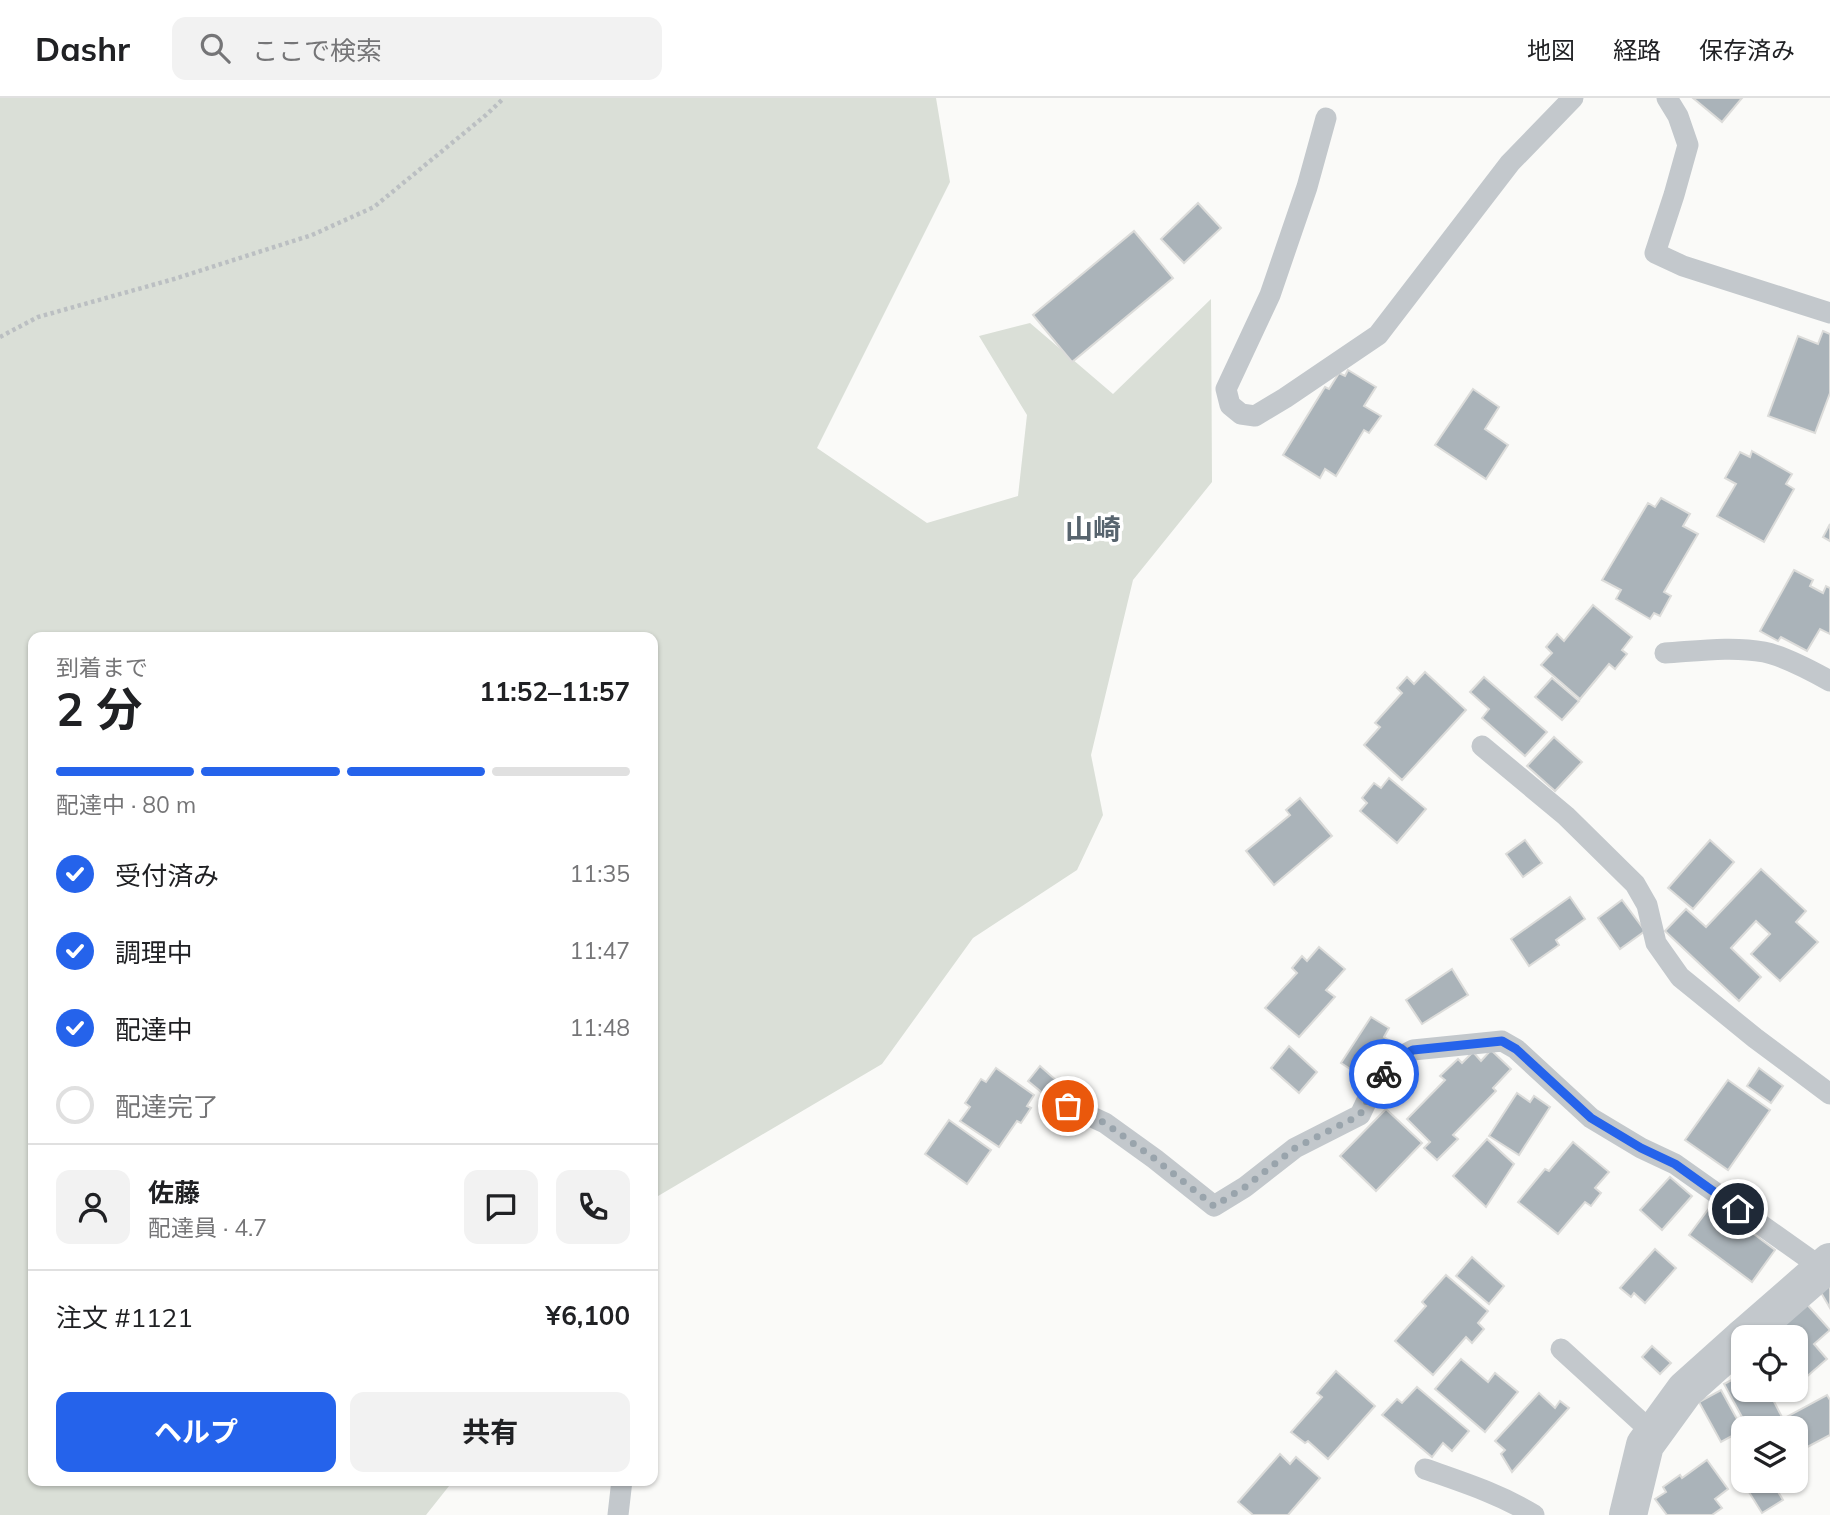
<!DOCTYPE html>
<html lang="ja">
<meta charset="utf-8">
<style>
:root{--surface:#fff;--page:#f2f2f2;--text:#202124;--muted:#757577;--line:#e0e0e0;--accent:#2563eb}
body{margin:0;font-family:Mulish,"Noto Sans JP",sans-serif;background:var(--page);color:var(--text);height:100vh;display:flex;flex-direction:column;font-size:26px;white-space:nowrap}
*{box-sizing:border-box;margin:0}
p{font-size:23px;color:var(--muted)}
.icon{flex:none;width:38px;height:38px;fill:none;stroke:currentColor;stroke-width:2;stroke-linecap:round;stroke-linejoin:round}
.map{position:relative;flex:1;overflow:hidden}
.drawer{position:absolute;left:28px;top:534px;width:630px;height:854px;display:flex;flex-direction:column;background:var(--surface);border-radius:14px;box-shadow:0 2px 5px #0004}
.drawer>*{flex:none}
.tools{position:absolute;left:1731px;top:1227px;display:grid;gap:14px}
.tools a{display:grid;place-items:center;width:77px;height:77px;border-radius:14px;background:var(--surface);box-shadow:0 2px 5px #0004;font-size:35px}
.pin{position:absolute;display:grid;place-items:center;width:60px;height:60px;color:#fff;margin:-30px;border:4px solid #fff;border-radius:50%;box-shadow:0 2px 7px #0007}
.courier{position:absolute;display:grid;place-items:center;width:70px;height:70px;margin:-35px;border:5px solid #2563eb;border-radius:50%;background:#fff;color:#222;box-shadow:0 2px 9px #0007}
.headline em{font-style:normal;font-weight:700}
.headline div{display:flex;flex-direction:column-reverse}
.headline{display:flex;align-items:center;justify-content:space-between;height:119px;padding:0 28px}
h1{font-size:46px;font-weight:700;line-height:52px}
.bar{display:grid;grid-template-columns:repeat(4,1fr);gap:10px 7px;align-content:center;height:84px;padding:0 28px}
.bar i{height:9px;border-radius:5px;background:var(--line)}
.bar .on{background:var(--accent)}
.bar p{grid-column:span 4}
.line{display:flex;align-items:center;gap:18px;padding:0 28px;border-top:2px solid var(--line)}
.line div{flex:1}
.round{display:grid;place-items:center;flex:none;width:74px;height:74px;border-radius:14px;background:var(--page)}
ol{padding:0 28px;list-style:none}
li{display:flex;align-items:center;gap:21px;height:77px}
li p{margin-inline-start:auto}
li .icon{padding:7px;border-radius:50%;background:var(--accent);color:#fff;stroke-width:4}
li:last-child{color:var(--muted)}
li i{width:38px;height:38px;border:4px solid var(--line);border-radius:50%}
.primary-button{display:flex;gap:14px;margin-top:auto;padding:14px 28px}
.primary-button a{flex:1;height:80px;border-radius:14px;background:var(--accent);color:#fff;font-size:28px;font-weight:700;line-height:80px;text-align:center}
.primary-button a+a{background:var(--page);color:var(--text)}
header{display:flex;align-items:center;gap:42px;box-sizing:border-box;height:98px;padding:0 35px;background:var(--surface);border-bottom:2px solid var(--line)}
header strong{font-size:33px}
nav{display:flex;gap:38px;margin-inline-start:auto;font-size:24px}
.search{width:490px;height:63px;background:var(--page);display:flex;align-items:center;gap:18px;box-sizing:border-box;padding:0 24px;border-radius:14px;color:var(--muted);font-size:26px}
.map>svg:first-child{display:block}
</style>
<header>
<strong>Dashr</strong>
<div class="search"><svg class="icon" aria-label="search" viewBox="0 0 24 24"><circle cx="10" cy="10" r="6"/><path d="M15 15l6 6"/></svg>ここで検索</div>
<nav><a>地図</a><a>経路</a><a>保存済み</a></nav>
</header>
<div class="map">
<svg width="1830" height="1417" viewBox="0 0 1830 1417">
<rect width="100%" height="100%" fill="#fafaf8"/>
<!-- green -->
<path fill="#dadfd7" d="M0,0H936L950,84L817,350L927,425L1018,398L1027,317L979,238L1030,225L1113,296L1211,201L1212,384L1133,482L1091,657L1103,717L1077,772L973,840L882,966L653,1101V539H33V1382L453,1383L426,1417H0Z"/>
<!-- building -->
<g fill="#aab3b9" stroke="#dcdcda" stroke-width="2">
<path d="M1693,0H1742L1722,24Z"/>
<path d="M1198,105L1221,130L1184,165L1161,141Z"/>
<path d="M1134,133L1173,180L1072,264L1033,217Z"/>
<path d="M1823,233L1830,236V295L1815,335L1768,318L1798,238L1818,246Z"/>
<path d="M1348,272L1376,289L1364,308L1381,318L1369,335L1364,332L1336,378L1325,371L1320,380L1283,357L1325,289L1329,291L1339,275L1345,278Z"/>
<path d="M1473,291L1499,309L1485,331L1508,347L1486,381L1435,347Z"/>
<path d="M1752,353L1792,376L1786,386L1794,391L1764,444L1717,418L1736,386L1725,380L1740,354L1750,359Z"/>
<path d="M1661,400L1690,416L1683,428L1698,436L1664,494L1671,498L1660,518L1654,515L1650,521L1616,501L1621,492L1602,482L1648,405L1655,409Z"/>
<path d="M1830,426V443L1823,439Z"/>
<path d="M1794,472L1813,482L1810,488L1823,495L1826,488L1830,490V536L1820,531L1807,553L1781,539L1778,543L1760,533Z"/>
<path d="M1593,507L1632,539L1622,552L1627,556L1615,571L1609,566L1580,601L1541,567L1552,555L1546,549L1557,536L1564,543Z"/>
<path d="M1425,574L1466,612L1402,682L1364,647L1380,629L1375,625L1402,595L1397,590L1407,579L1414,586Z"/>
<path d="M1484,579L1547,634L1525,658L1482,620L1489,611L1470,594Z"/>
<path d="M1552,580L1579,603L1562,622L1535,599Z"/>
<path d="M1554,639L1582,664L1555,693L1527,668Z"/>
<path d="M1389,680L1426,711L1397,745L1360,713L1367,705L1362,700L1374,685L1381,690Z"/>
<path d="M1300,700L1332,738L1274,787L1246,753L1290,717L1286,712Z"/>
<path d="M1525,742L1542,765L1523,779L1506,756Z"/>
<path d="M1710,742L1734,764L1693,811L1668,790Z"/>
<path d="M1761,771L1806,813L1796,824L1818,844L1780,883L1751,856L1770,836L1756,823L1731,850L1761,879L1739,903L1665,833L1686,811L1706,829Z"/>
<path d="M1570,799L1585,821L1556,842L1559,847L1529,868L1511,841Z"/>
<path d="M1622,802L1645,833L1620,851L1598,820Z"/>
<path d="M1319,849L1345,871L1326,892L1335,899L1299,939L1265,910L1297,875L1292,870L1302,858L1307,863Z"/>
<path d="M1452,871L1468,897L1422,926L1406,902Z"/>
<path d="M1371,919L1389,930L1384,939L1397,947L1372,985L1341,965Z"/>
<path d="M1289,948L1317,974L1299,995L1271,970Z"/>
<path d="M1491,952L1511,971L1493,990L1496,993L1453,1037L1458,1041L1437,1062L1424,1050L1430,1044L1407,1021L1445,982L1440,978L1458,961L1462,965L1473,954L1481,963Z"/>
<path d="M1040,968L1057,983L1045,997L1028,983Z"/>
<path d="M996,970L1034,997L1027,1008L1031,1010L1021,1025L1017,1023L999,1049L960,1023L970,1009L965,1005L981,981L986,984Z"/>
<path d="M1759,970L1783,988L1771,1005L1747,988Z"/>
<path d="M1728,982L1770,1012L1728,1072L1685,1042Z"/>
<path d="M1517,995L1530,1004L1534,998L1550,1009L1519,1057L1489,1038Z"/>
<path d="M1386,1011L1422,1045L1376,1093L1340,1058Z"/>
<path d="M949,1022L991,1052L967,1086L925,1056Z"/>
<path d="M1487,1041L1514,1066L1486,1109L1453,1078Z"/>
<path d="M1573,1044L1609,1074L1595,1090L1601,1095L1591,1108L1585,1104L1558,1136L1518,1104L1545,1071L1549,1073Z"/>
<path d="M1670,1079L1692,1098L1662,1132L1640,1112Z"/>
<path d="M1713,1105L1775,1152L1752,1184L1689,1137Z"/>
<path d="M1655,1151L1676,1170L1645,1205L1634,1195L1631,1199L1620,1190Z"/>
<path d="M1472,1159L1504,1188L1489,1206L1456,1178Z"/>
<path d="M1446,1177L1488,1213L1478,1225L1484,1231L1472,1245L1466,1239L1433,1277L1395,1243L1426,1208L1422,1204Z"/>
<path d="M1830,1188V1210L1820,1193Z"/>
<path d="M1804,1203L1830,1232L1814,1246L1827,1261L1796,1288V1239H1777L1776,1238L1779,1234L1775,1228Z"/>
<path d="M1652,1248L1671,1265L1660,1276L1642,1259Z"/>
<path d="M1461,1261L1488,1284L1495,1275L1518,1294L1485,1334L1435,1291Z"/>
<path d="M1336,1273L1375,1308L1328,1361L1308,1343L1305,1345L1291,1334L1322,1299L1317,1295Z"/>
<path d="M1743,1276V1292H1768L1783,1321L1827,1297L1830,1302V1337L1796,1355V1330H1748L1724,1286Z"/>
<path d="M1417,1289L1469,1333L1452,1353L1443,1345L1432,1359L1382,1317L1397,1301L1402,1305Z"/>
<path d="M1721,1292L1743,1332L1721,1344L1699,1304Z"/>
<path d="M1539,1295L1555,1310L1560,1303L1569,1310L1512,1374L1501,1356L1505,1352L1495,1343Z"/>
<path d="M1280,1356L1290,1366L1296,1359L1320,1380L1288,1417H1253L1238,1404Z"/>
<path d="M1707,1362L1728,1391L1715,1401L1722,1410L1712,1417H1667L1655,1401L1666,1394L1663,1389L1680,1377L1682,1380Z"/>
<path d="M1744,1382H1771L1783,1402L1762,1415L1742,1383Z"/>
</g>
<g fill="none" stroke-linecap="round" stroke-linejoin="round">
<!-- path -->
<path stroke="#bbbfc2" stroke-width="4.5" stroke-dasharray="3.5 3.5" stroke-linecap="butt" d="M0,239L38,219L174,181L312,137L374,109L486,17L504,0"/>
<!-- service -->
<g stroke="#c3c8cc" stroke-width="21">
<path d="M1667,0L1678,18L1688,47L1674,97L1655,155L1683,168L1830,215"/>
<path d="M1326,20L1307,89L1270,197L1226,291L1230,307L1241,316L1255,318L1285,300L1378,237L1510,65L1573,0"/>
<path d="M1665,555C1697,553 1732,548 1764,554C1784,558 1812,573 1830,583"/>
<path d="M1482,648L1566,718L1635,786L1647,807L1656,845L1680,879L1755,940L1830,996"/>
<path d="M1068,1008L1105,1025L1155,1061L1214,1108L1245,1089L1295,1050L1360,1017L1370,996L1394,962L1413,952L1502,943L1516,951L1591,1020L1641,1050L1675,1066L1822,1170"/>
<path d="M1561,1251L1653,1335"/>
<path d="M1425,1371C1462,1384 1500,1396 1534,1417"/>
<path d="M618,1417L622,1382"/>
</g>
<!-- minor -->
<g stroke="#c3c8cc" stroke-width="38">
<path d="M1744,1239L1830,1164"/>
<path d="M1628,1417L1645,1347L1685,1292L1743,1240"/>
</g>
</g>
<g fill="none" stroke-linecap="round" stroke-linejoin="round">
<!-- done -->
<path stroke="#99a4ac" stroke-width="7" stroke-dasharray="0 12.6" d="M1068,1008L1105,1025L1155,1061L1214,1108L1245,1089L1295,1050L1360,1017L1370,996L1384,976"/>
<!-- route -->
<path stroke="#2563eb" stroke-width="9" d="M1384,976L1394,962L1413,952L1502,943L1516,951L1591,1020L1641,1050L1675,1066L1738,1111"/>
</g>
<g text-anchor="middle" stroke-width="7" stroke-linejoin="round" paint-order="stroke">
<!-- neighbourhood labels -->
<g font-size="28" font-weight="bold" fill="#57646e" stroke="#fff">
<text x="1093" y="441">山崎</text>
</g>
</g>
</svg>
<div class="tools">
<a><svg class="icon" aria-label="locate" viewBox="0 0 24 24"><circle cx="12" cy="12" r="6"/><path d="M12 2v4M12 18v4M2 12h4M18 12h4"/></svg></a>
<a><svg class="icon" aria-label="layers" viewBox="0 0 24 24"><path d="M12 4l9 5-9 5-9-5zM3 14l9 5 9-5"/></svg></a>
</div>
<div class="pin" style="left:1068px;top:1008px;background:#ea580c"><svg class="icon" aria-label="bag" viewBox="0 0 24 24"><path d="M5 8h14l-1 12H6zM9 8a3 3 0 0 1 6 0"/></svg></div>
<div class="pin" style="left:1738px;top:1111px;background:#1f2937"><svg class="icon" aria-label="home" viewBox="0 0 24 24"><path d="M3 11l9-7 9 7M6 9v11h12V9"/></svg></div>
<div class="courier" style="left:1384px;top:976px"><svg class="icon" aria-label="bike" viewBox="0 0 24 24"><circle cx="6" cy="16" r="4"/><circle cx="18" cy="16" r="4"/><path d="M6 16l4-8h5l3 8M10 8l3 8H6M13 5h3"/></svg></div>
<section class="drawer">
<div class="headline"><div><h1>2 分</h1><p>到着まで</p></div><em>11:52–11:57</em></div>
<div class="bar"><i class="on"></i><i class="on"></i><i class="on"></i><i></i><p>配達中 · 80 m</p></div>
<ol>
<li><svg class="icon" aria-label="check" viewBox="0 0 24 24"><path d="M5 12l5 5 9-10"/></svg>受付済み<p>11:35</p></li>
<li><svg class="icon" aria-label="check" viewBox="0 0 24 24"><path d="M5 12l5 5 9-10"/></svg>調理中<p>11:47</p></li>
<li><svg class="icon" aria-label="check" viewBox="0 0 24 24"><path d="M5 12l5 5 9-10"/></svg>配達中<p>11:48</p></li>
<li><i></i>配達完了</li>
</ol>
<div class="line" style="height:126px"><a class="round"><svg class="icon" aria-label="person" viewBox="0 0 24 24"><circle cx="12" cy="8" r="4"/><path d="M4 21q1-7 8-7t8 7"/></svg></a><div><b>佐藤</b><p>配達員 · 4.7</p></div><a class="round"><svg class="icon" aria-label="chat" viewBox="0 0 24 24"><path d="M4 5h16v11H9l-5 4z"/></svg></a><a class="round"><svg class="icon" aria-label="phone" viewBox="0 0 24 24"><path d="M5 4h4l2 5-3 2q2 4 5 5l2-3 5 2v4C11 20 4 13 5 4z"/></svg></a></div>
<div class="line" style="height:91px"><div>注文 #1121</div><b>¥6,100</b></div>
<div class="primary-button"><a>ヘルプ</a><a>共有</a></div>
</section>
</div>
